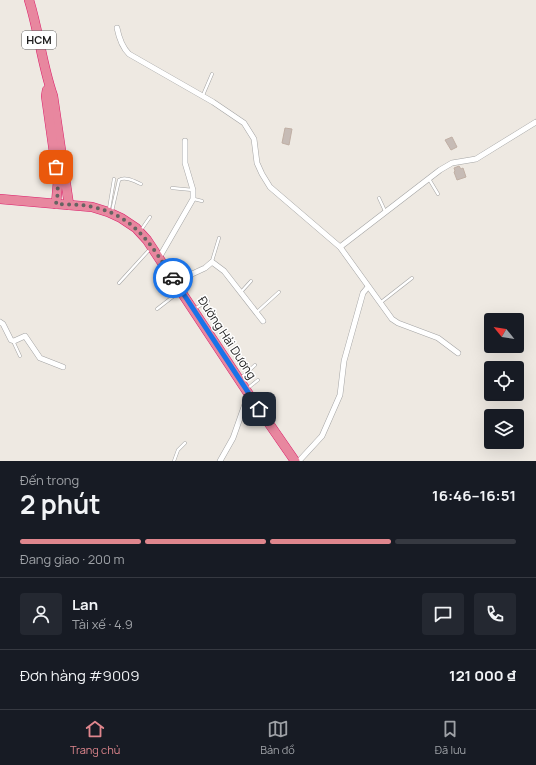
<!DOCTYPE html>
<html lang="vi">
<meta charset="utf-8">
<style>
:root{--surface:#171b24;--page:#242831;--text:#f1f3f6;--muted:#9ea1a6;--line:#363941;--accent:#df868d}
body{margin:0;font-family:Manrope,sans-serif;background:var(--page);color:var(--text);height:100vh;display:flex;flex-direction:column;font-size:15px;white-space:nowrap}
*{box-sizing:border-box;margin:0}
p{font-size:13px;color:var(--muted)}
.icon{flex:none;width:22px;height:22px;fill:none;stroke:currentColor;stroke-width:2;stroke-linecap:round;stroke-linejoin:round}
.map{position:relative;height:461px;overflow:hidden}
.side{display:flex;flex-direction:column;background:var(--surface);flex:1}
.side>*{flex:none}
.needle{width:26px;rotate:300deg}
.tools{position:absolute;left:484px;top:313px;display:grid;gap:8px}
.tools a{display:grid;place-items:center;width:40px;height:40px;border-radius:4px;background:var(--surface);box-shadow:0 4px 16px #0002;font-size:20px}
.pin{position:absolute;display:grid;place-items:center;width:34px;height:34px;color:#fff;margin:-17px;border-radius:8px;box-shadow:0 2px 6px #0006}
.courier{position:absolute;display:grid;place-items:center;width:40px;height:40px;margin:-20px;border:3px solid #1a73e8;border-radius:50%;background:#fff;color:#222;box-shadow:0 1px 5px #0007}
.summary em{font-style:normal;font-weight:700}
.summary div{display:flex;flex-direction:column-reverse}
.summary{display:flex;align-items:center;justify-content:space-between;height:68px;padding:0 20px}
h1{font-size:26px;font-weight:700;line-height:30px}
.bar{display:grid;grid-template-columns:repeat(4,1fr);gap:6px 4px;align-content:center;height:48px;padding:0 20px}
.bar i{height:5px;border-radius:3px;background:var(--line)}
.bar .current{background:var(--accent)}
.bar p{grid-column:span 4}
.line{display:flex;align-items:center;gap:10px;padding:0 20px;border-top:1px solid var(--line)}
.line div{flex:1}
.round{display:grid;place-items:center;flex:none;width:42px;height:42px;border-radius:4px;background:var(--page)}
.tab-bar{display:flex;justify-content:space-around;align-items:center;height:56px;border-top:1px solid var(--line);background:var(--surface);font-size:11px;color:var(--muted)}
.tab-bar a{display:grid;justify-items:center;gap:2px}
.tab-bar .current{color:var(--accent)}
.map>svg:first-child{display:block}
</style>
<div class="map">
<svg width="536" height="461" viewBox="0 0 536 461">
<rect width="100%" height="100%" fill="#eee9e2"/>
<!-- building -->
<g fill="#c6bbb5" stroke="#c0afa4">
<path d="M285,128L292,129L289,145L282,143Z"/>
<path d="M452,137L457,147L451,150L445,140Z"/>
<path d="M459,166L461,169L463,168L466,177L457,180L454,172L455,171L454,168Z"/>
</g>
<g fill="none" stroke-linecap="round" stroke-linejoin="round">
<defs>
<g id="lane">
<path d="M203,95L212,74"/>
<path d="M429,179L438,194"/>
<path d="M172,188L193,190"/>
<path d="M379,198L385,211"/>
<path d="M194,199L202,201"/>
<path d="M109,209L114,179"/>
<path d="M112,211L119,180C125,176 134,181 141,184"/>
<path d="M141,230L150,217"/>
<path d="M212,261L219,238"/>
<path d="M119,283L150,249"/>
<path d="M241,292L251,281"/>
<path d="M380,303L412,278"/>
<path d="M157,309L179,292"/>
<path d="M194,309L208,301"/>
<path d="M257,312L279,292"/>
<path d="M13,341L20,356"/>
<path d="M241,378L255,365"/>
<path d="M248,388L258,380"/>
<path d="M174,461L178,450L185,443"/>
</g>
<g id="street">
<path d="M117,28C119,38 122,47 129,54L213,102L244,123L254,139L257,163L262,174L270,187L340,247L392,319L398,323L438,338L458,353"/>
<path d="M340,247L440,170L452,163L476,159L536,122"/>
<path d="M159,258L193,199V190L185,163V141"/>
<path d="M178,286L192,274L205,268L212,262L224,271L263,321"/>
<path d="M0,322L3,324L11,340L14,341L25,336L40,358L63,367"/>
<path d="M220,461L233,438L245,404L250,396"/>
<path d="M299,461L322,436L340,395L344,361L363,293L368,287"/>
</g>
<g id="highway">
<path d="M29,0C39,32 42,65 53,96L69,205"/>
<path d="M47,90L46,96L58,181L56,204"/>
<path d="M0,199L92,207L108,212L121,218L136,228L147,240L250,396L295,461"/>
</g>
</defs>
<!-- lane casing -->
<use href="#lane" stroke="#a4a4a4" stroke-width="3.5"/>
<!-- street casing -->
<use href="#street" stroke="#a4a4a4" stroke-width="6"/>
<!-- highway casing -->
<use href="#highway" stroke="#db206b" stroke-width="10"/>
<!-- lane -->
<use href="#lane" stroke="#fff" stroke-width="2.5"/>
<!-- street -->
<use href="#street" stroke="#fff" stroke-width="5"/>
<!-- highway -->
<use href="#highway" stroke="#e8879f" stroke-width="9"/>
</g>
<g fill="none" stroke-linecap="round" stroke-linejoin="round">
<!-- done -->
<path stroke="#666462" stroke-width="4" stroke-dasharray="0 7.2" d="M56,167L58,192L56,204C68,205 81,204 93,207C135,216 151,245 173,278"/>
<!-- route -->
<path stroke="#1a73e8" stroke-width="5" d="M173,278L259,409"/>
</g>
<g text-anchor="middle" stroke-width="3" stroke-linejoin="round" paint-order="stroke">
<!-- shield labels -->
<rect fill="#fff" stroke="#616161" stroke-width="1" x="22" y="31" width="34" height="18" rx="3"/>
<g font-size="11" font-weight="bold" fill="#1d1d1d">
<text x="39" y="44">HCM</text>
</g>
<!-- street labels -->
<g font-size="12" fill="#1d1d1d" stroke="#fff">
<text transform="translate(227 338) rotate(57)" y="4">Đường Hải Dương</text>
</g>
</g>
</svg>
<div class="tools">
<a><svg class="needle" viewBox="-14 -14 28 28"><path d="M0-13l5 13h-10z" fill="#e53935"/><path d="M0 13l5-13h-10z" fill="#9ea1a6"/></svg></a>
<a><svg class="icon" aria-label="locate" viewBox="0 0 24 24"><circle cx="12" cy="12" r="6"/><path d="M12 2v4M12 18v4M2 12h4M18 12h4"/></svg></a>
<a><svg class="icon" aria-label="layers" viewBox="0 0 24 24"><path d="M12 4l9 5-9 5-9-5zM3 14l9 5 9-5"/></svg></a>
</div>
<div class="pin" style="left:56px;top:167px;background:#ea580c"><svg class="icon" aria-label="bag" viewBox="0 0 24 24"><path d="M5 8h14l-1 12H6zM9 8a3 3 0 0 1 6 0"/></svg></div>
<div class="pin" style="left:259px;top:409px;background:#1f2937"><svg class="icon" aria-label="home" viewBox="0 0 24 24"><path d="M3 11l9-7 9 7M6 9v11h12V9"/></svg></div>
<div class="courier" style="left:173px;top:278px"><svg class="icon" aria-label="car" viewBox="0 0 24 24"><path d="M5 17H2v-5l4-1 3-4h7l3 4 3 1v5h-3M9 17h6M6 11h13"/><circle cx="7" cy="17" r="2"/><circle cx="17" cy="17" r="2"/></svg></div>
</div>
<section class="side">
<div class="summary"><div><h1>2 phút</h1><p>Đến trong</p></div><em>16:46–16:51</em></div>
<div class="bar"><i class="current"></i><i class="current"></i><i class="current"></i><i></i><p>Đang giao · 200 m</p></div>
<div class="line" style="height:72px"><a class="round"><svg class="icon" aria-label="person" viewBox="0 0 24 24"><circle cx="12" cy="8" r="4"/><path d="M4 21q1-7 8-7t8 7"/></svg></a><div><b>Lan</b><p>Tài xế · 4.9</p></div><a class="round"><svg class="icon" aria-label="chat" viewBox="0 0 24 24"><path d="M4 5h16v11H9l-5 4z"/></svg></a><a class="round"><svg class="icon" aria-label="phone" viewBox="0 0 24 24"><path d="M5 4h4l2 5-3 2q2 4 5 5l2-3 5 2v4C11 20 4 13 5 4z"/></svg></a></div>
<div class="line" style="height:52px"><div>Đơn hàng #9009</div><b>121 000 ₫</b></div>
</section>
<nav class="tab-bar">
<a class="current"><svg class="icon" aria-label="home" viewBox="0 0 24 24"><path d="M3 11l9-7 9 7M6 9v11h12V9"/></svg>Trang chủ</a>
<a><svg class="icon" aria-label="map" viewBox="0 0 24 24"><path d="M3 6l6-2 6 2 6-2v14l-6 2-6-2-6 2zM9 4v14M15 6v14"/></svg>Bản đồ</a>
<a><svg class="icon" aria-label="saved" viewBox="0 0 24 24"><path d="M7 4h10v16l-5-4-5 4z"/></svg>Đã lưu</a>
</nav>
